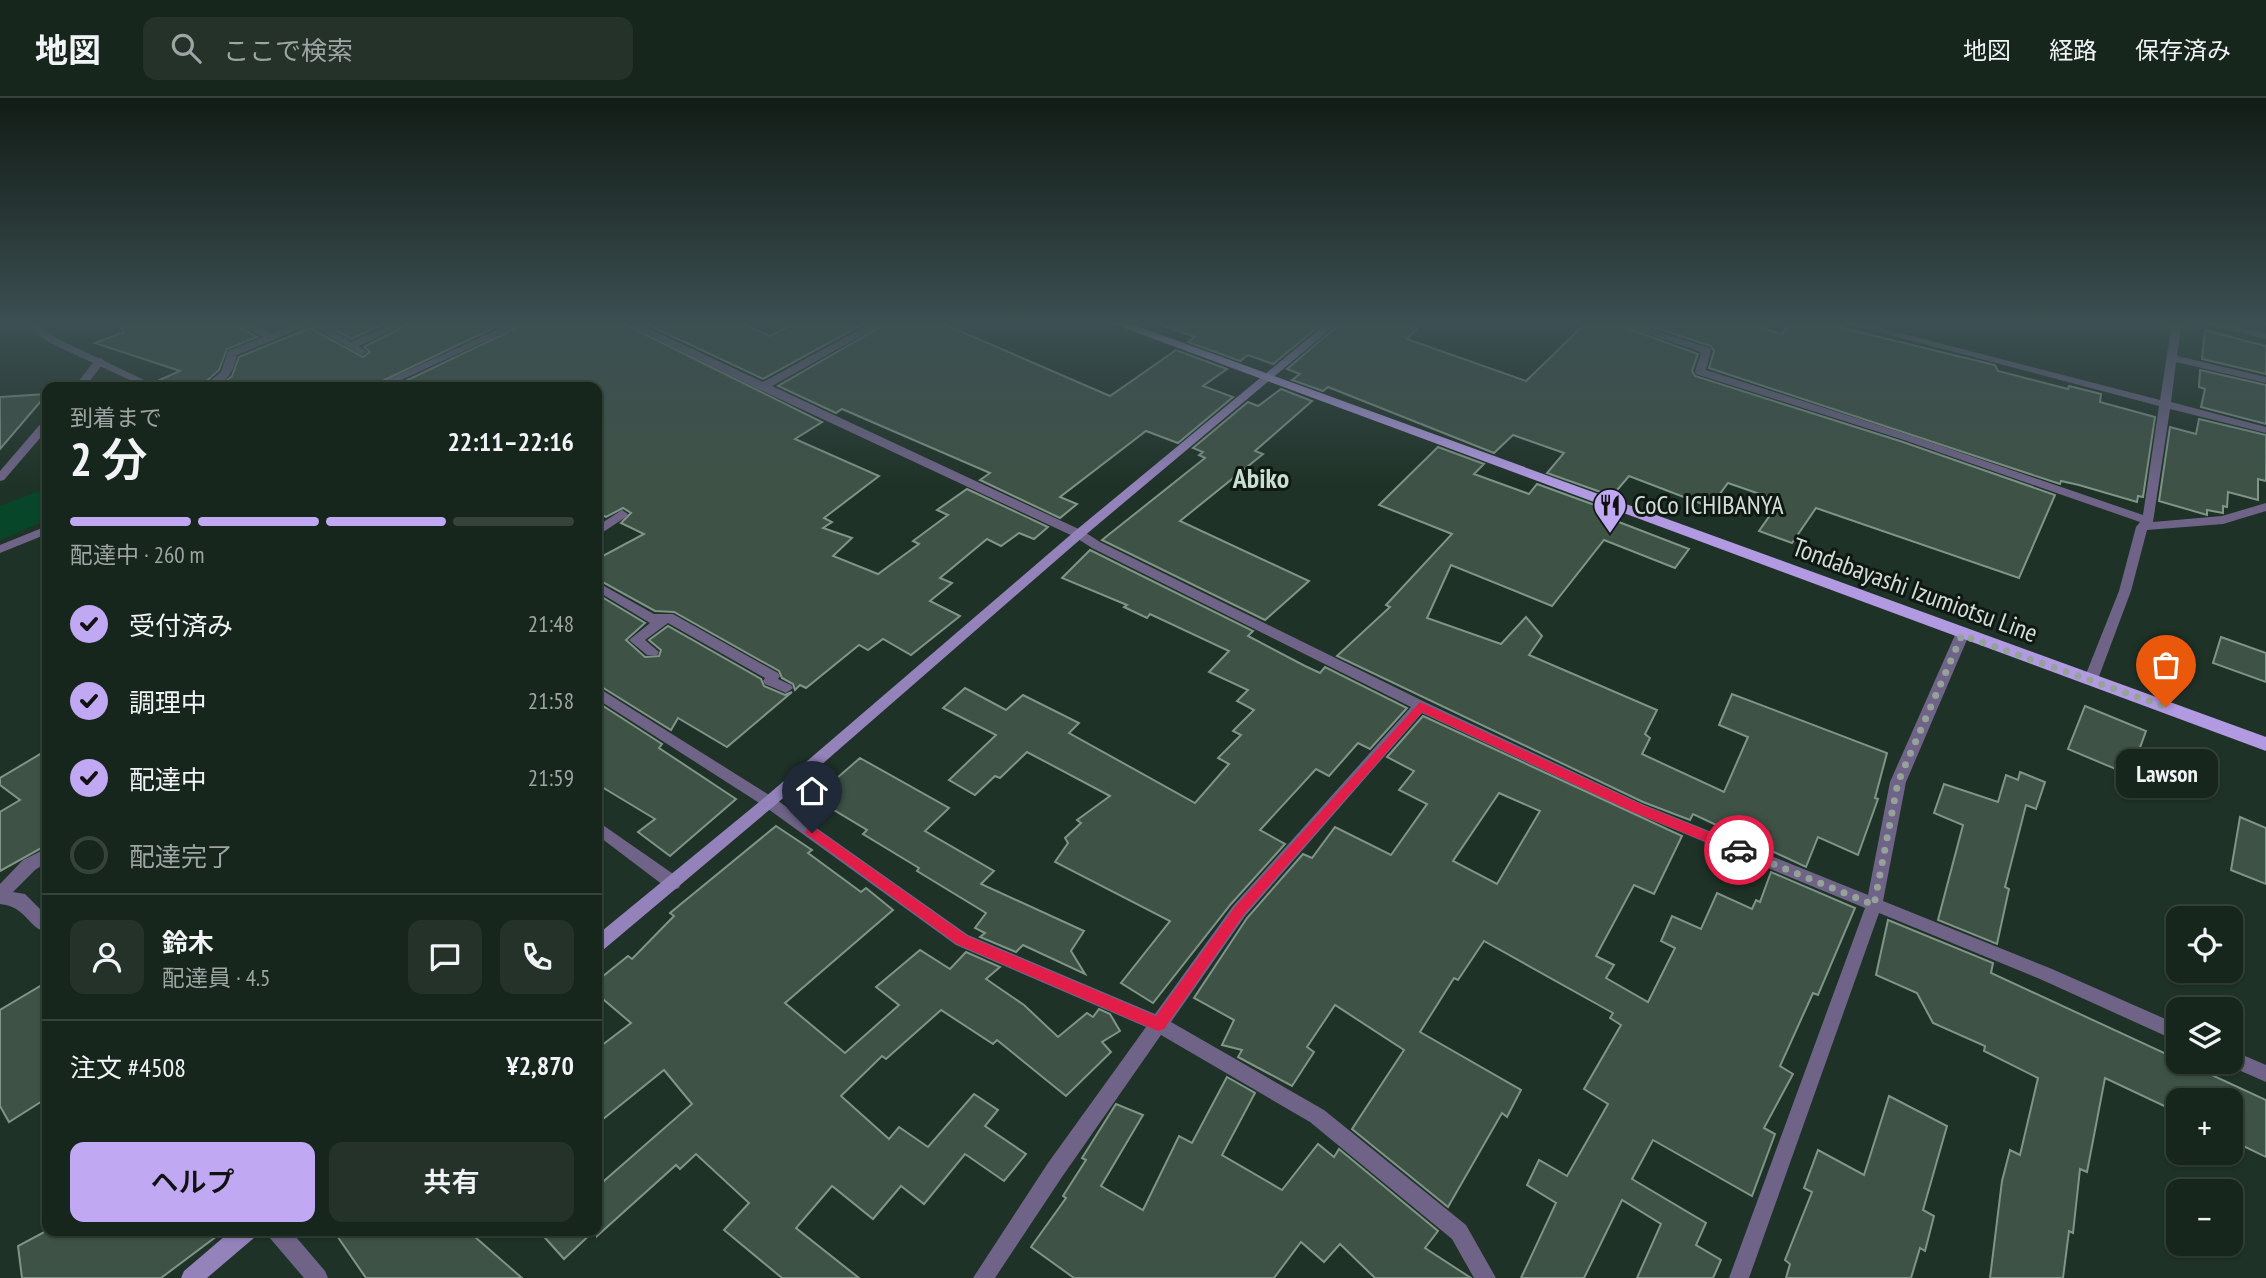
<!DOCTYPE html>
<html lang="ja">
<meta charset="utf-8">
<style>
:root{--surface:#17261d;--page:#24322a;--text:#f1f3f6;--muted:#9ea5a4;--line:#36433b;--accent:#c0a8f3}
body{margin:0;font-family:"PT Sans Narrow","Noto Sans JP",sans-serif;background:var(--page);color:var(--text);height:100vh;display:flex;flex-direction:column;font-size:26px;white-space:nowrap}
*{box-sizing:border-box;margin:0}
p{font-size:23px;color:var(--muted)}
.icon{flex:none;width:38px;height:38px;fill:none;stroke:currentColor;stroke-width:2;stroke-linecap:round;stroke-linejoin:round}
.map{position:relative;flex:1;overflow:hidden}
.details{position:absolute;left:42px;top:284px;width:560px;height:854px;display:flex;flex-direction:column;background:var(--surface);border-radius:14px;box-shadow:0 2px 5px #0004,0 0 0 2px var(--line)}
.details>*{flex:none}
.tools{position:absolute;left:2166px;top:808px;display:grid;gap:14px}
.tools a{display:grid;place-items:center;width:77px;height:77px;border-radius:14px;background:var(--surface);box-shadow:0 2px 5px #0004,0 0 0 2px var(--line);font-size:35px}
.pin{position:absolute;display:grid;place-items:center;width:60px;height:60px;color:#fff;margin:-72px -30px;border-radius:50% 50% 50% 0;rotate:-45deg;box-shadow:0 0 7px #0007}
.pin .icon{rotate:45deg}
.courier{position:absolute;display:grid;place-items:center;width:70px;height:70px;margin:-35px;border:5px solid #e11d48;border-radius:50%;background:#fff;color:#222;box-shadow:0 2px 9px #0007}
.bubble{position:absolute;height:49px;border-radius:14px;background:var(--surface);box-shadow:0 2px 5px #0004,0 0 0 2px var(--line);font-size:23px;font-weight:600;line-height:49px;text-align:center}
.overview em{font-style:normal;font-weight:600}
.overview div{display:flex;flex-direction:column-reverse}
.overview{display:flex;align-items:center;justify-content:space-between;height:119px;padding:0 28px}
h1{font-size:46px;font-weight:600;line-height:52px}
.bar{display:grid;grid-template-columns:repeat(4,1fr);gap:10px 7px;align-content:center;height:84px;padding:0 28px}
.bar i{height:9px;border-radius:5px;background:var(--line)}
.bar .on{background:var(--accent)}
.bar p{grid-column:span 4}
.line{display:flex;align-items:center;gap:18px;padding:0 28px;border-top:2px solid var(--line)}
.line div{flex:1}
.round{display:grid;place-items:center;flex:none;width:74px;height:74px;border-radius:14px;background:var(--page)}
ol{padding:0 28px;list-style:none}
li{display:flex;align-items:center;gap:21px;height:77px}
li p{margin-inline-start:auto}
li .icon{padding:7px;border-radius:50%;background:var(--accent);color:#111;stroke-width:4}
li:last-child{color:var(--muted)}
li i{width:38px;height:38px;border:4px solid var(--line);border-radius:50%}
.action{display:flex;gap:14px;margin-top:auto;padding:14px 28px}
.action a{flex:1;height:80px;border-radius:14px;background:var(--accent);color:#111;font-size:28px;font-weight:600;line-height:80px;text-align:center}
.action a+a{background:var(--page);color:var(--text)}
header{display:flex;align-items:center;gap:42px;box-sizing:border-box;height:98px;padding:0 35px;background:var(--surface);border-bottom:2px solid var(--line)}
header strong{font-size:33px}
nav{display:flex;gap:38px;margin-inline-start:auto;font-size:24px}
.search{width:490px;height:63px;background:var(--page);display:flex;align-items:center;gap:18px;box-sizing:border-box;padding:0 24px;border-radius:14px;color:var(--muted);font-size:26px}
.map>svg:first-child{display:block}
</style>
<header>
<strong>地図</strong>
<div class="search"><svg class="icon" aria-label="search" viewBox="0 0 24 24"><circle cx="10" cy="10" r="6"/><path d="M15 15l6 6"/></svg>ここで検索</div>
<nav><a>地図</a><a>経路</a><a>保存済み</a></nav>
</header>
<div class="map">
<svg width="2266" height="1180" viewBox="0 0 2266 1180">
<rect width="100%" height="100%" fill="#1f3227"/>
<!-- green -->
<path fill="#08462a" d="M47,390V422L0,442V408Z"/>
<!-- building -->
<g fill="#3e5246" stroke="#7f9588" stroke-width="2" fill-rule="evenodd">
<path d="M118,224H238L240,230L257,239L227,251L219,272L200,289H161L155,284L180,273L95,245L124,234Z"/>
<path d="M321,224H389L351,241Z"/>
<path d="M412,224H506L370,289H219L232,278L239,259L310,230L363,259L370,254L364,249Z"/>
<path d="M529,224H620L822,324L795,341L879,378L824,420L832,424L823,430L852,440L833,458L878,476L919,446L913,443L948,417L937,412L967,391L1048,429L1034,441L1019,435L1001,448L987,441L940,480L952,485L930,503L960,518L911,557L883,541L868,552L859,547L806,590L800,587L795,592L793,586L782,580L779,573L674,514L655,513L597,481V461L644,436L621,425L631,415L623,410L606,419L597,415V289H393Z"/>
<path d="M642,224H738L770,238L798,224H867L763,281Z"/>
<path d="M889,224H939L1110,298L1176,252L1227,271L1203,288L1233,299L1178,345L1146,333L1060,399L1077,406L1060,420L980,382L990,375L842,311L836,315L778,288Z"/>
<path d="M1163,224H1324L1273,266L1248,257L1240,263L1188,244L1195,239L1162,227Z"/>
<path d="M1342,224H1394L1417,231L1407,241L1526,283L1587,224H1610L1698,256L1692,273L1695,278L1903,344L2055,397L2019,480L1816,410L1792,445L1759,433L1780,403L1728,385L1710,409L1629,378L1612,398L1547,375L1564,355L1513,337L1494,355L1328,289L1323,293L1292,282L1300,276L1287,271Z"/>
<path d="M1637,224H1741L1782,236L1790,224H1818L1995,267L1998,273L2068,291L2069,288L2101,296L2100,304L2155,319L2143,399L2138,398L2137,404L2079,387L2061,383L2060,386L1709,270L1714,253L1711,248Z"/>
<path d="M2205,232L2266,248V276L2202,261Z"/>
<path d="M2200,272L2266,287V326L2201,309L2205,291L2199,289Z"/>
<path d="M1281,291L1312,303L1255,353L1263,356L1180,423L1309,483L1265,522L1102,442L1205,360L1199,357L1203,354L1193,350L1248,304L1258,308Z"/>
<path d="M47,296L0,351V299Z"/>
<path d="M2199,321L2266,337V383L2258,381V402L2228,394L2227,409L2223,408V415L2207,412V417L2159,403L2170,329L2196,336Z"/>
<path d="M1438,349L1484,366L1474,376L1529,396L1537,386L1603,410L1598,416L1689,451L1675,470L1604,442L1552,508L1451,467L1427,520L1501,546L1526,519L1542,538L1529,557L1657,612L1645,636L1650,640L1642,656L1724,694L1748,639L1719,627L1732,596L1887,655L1875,700L1878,701L1858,757L1818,739L1806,769L1693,716L1690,722L1643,704L1337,558L1390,509L1386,507L1452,436L1379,407Z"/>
<path d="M1090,452L1253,533L1248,538L1305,568L1320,575L1325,569L1407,610L1370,651L1358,645L1329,678L1316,671L1260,732L1285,746L1231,806L1153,905L1121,885L1170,823L1055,764L1068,745L1065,740L1081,725L1077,722L1110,698L1027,654L1000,680L995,678L975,697L949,682L996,637L943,610L965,590L1006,612L1023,597L1079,625L1069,635L1195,705L1229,666L1218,660L1241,637L1233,633L1254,612L1237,603L1248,592L1209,574L1229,553L1150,516L1147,520L1124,509L1127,507L1062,480Z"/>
<path d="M597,496L645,525L626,542L645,559L659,558L661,552L649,542L668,528L761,581L764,588L785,597L792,594L727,649L678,620L671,632L597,586Z"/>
<path d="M2221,539L2266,555V584L2213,565Z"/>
<path d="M597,604L662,646L659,650L736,701L670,758L638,734L655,721L597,686Z"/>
<path d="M2085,608L2146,633L2130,677L2068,651Z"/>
<path d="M1423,618L1682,738L1654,796L1634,787L1596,858L1614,867L1606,880L1648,904L1675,850L1661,843L1672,818L1701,831L1717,795L1752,811L1756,802L1760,804L1771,774L1855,810L1818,897L1813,895L1780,968L1793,976L1764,1030L1775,1036L1752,1098L1653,1042L1632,1081L1706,1125L1696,1147L1721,1162L1713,1180H1637L1661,1126L1622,1102L1584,1180H1521L1556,1105L1527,1087L1539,1062L1567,1078L1608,1006L1584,991L1621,927L1610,920L1613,915L1484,843L1458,882L1454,880L1420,934L1521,992L1507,1019L1502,1015L1448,1109L1352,1031L1404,952L1335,907L1307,949L1314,954L1292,988L1238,959L1242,952L1222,947L1234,922L1194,900L1247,820L1303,756L1312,760L1335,729L1391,757L1427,706L1399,692L1414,673L1387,659ZM1499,695L1540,713L1497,786L1453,763Z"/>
<path d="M47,652V747L0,773V714L20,702L0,687V680Z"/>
<path d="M860,660L949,710L925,733L994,773L981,786L1084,833L1071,853L1085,876L1023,847L1016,854L980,839L985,835L975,830L986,815L917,773L919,770L863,736L867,732L814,700Z"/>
<path d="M2020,674L2045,684L2036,711L2026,707L2005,789L2009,791L1997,846L1938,822L1963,727L1934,715L1944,686L1998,704L2006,677L2018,682Z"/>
<path d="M2240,719L2266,730V786L2231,772Z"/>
<path d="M776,728L812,752L808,755L861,794L866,790L893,812L785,905L845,955L899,907L876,889L920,852L950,871L966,854L1000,869L986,881L1024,907L1058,939L1087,915L1093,919L1099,911L1110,916L1120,933L1102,944L1111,954L1066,998L997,942L993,946L941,912L886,961L882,958L841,998L889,1041L899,1029L928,1049L974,996L998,1012L985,1028L1026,1056L1004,1083L965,1056L924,1106L901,1088L873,1121L832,1088L796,1130L859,1180H782L724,1132L749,1105L696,1056L680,1071L676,1067L597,1138V1089L692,1006L664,972L597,1026V951L631,925L597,896V883L628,858L632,861L674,818L670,815Z"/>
<path d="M1888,822L1993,865L1991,875L2266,1002V1059L2231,1042V1003H2179V1015L2105,980L2087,1074L2080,1071L2073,1135L2069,1133L2063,1180H1990L2002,1083L2010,1052L2020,1057L2038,980L1984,953L1985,948L1933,925L1917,895L1876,877Z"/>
<path d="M47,884V1000L9,1024L0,1008V912Z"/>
<path d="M1227,979L1255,995L1222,1057L1282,1092L1318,1046L1334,1059L1339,1051L1438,1133L1425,1150L1471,1180H1375L1340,1146L1324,1164L1301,1144L1274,1180H1074L1031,1149L1066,1100L1063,1098L1086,1062L1082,1060L1116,1006L1143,1017L1101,1088L1143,1112L1179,1038L1192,1045Z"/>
<path d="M1889,998L1947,1028L1923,1112L1934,1118L1925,1153L1920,1150L1911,1180H1786L1790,1166L1785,1162L1812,1094L1804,1090L1818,1052L1864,1077Z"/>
<path d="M48,1132H225L161,1180H22L18,1148Z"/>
<path d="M333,1132H467L522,1180H366Z"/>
<path d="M538,1132H595L564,1161Z"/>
</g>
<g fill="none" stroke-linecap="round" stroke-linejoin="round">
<!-- lane -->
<g fill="#6f6488" fill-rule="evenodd">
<path d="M100,260L105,263L85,289H74L96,261Z"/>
<path d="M47,322V332L4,382L0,383V373L43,323Z"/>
</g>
<!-- street -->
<g fill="#6f6488" fill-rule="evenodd">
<path d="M22,224H34L58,241L159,289H145L50,245Z"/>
<path d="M240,224H248L272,235C313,219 315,221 351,244L396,224H410L359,248L367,254L362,257L310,227L237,257C233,277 224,289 203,289L221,274L228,253L263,239L241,228Z"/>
<path d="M513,224H527L386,289H372Z"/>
<path d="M622,224H635L763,284L873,224H886L772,288L1083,433L1100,444L1425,604L1642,706L1868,797L1890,684L1955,537L1957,534H1967L1969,537L1906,684L1883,803L2052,871L2179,927V944L2040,881L1879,815L1749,1180H1729L1865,810L1632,714L1422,615L1245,818L1171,924L1324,1012L1466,1127L1496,1180H1474L1452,1141L1310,1024L1161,937L1062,1079L995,1180H973L1048,1065L1146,929L956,847L764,708L597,601V589L774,700L968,837L1155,916L1233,808L1411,609L1092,450L1075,439L758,291Z"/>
<path d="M1612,224H1628L1710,250L1711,252L1706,272L1912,338L2143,417L2159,308L1840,224H1857L2160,302L2172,224H2182L2177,258L2266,279V285L2176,264L2171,304L2266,329V335L2170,311L2153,424L2222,418L2266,405V413L2223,426L2147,432L2131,493L2098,581L2091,586L2086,584L2084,581L2119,493L2136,429L2140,424L1904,342L1696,276L1695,274L1701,254Z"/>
<path d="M2199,224H2218L2266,235V241Z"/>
<path d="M622,412L628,416L626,419L597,438V428Z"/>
<path d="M47,428V436L0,455V447Z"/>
<path d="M597,484L654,516H673L778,575L780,578L778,581L791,587L793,590L786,595L765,586L763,583L765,580L668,525L645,542L659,554L657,557H647L629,542L650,525L597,493Z"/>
<path d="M597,723L679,780L681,785L679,790L673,792L667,790L597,737Z"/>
<path d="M47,750V764L35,772L13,794L25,796L47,818V835C26,828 27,809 0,806V786L23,762Z"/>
<path d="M2231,952L2266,967V984L2225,966L2224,964H2231Z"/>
<path d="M266,1132H290L325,1173L328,1180H304L269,1139Z"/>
</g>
<!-- secondary -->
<g fill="#9482bb" fill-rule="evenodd">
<path d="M1328,224H1339L1083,439L774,708L603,852L597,854V837L764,700L1075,433Z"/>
<path d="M232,1132H258L255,1139L207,1180H181L184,1173Z"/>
</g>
<!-- primary -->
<path fill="#b19ae2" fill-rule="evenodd" d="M1108,224H1126L2266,639V653Z"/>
</g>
<!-- sky -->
<linearGradient id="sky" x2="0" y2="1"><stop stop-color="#111c15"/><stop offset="0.58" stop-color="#3c4f52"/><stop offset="1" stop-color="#3c4f52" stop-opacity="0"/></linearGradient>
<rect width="2266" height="389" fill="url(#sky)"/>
<!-- route -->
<path fill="#e11d48" d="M1420,604L1642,707L1743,748L1745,752L1743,755H1734L1633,714L1422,614L1244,816L1164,931L1158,933L957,846L805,735L807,731H816L967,838L1156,918L1235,809Z"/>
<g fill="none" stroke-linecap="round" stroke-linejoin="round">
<!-- done -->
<path stroke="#94a299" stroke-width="7" stroke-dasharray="0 12.6" d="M1739,752L1874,807L1898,684L1962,537L2166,609"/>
</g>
<!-- icons -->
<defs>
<symbol id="restaurant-pin" viewBox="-11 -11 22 30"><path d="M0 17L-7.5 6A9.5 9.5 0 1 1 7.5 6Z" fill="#c0a8f3" stroke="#0f1813"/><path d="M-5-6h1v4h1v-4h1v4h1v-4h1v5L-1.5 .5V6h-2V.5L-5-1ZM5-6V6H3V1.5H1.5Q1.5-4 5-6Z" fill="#111"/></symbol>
</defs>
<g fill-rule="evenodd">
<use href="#restaurant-pin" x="1591" y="388" width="38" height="52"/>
</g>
<g text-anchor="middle" stroke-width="6" stroke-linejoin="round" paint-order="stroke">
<!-- poi labels -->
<g font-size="26" fill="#d3ded7" stroke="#0f1813" text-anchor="start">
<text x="1634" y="416">CoCo ICHIBANYA</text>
</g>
<!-- street labels -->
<g font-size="26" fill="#d3ded7" stroke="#0f1813">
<text transform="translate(1915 492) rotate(20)" y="9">Tondabayashi Izumiotsu Line</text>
</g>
<!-- neighbourhood labels -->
<g font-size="28" font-weight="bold" fill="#c7ded0" stroke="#0f1813">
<text x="1261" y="390">Abiko</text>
</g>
</g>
</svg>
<div class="tools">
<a><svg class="icon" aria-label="locate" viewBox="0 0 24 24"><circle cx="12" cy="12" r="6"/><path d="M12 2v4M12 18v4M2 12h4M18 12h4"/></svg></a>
<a><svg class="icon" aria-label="layers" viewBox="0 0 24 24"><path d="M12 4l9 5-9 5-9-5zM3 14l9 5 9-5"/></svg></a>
<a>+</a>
<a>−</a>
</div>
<div class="pin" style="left:2166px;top:609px;background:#ea580c"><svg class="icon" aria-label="bag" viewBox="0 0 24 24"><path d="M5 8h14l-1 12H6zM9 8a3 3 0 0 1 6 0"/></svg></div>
<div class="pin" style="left:812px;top:735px;background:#1f2937"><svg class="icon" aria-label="home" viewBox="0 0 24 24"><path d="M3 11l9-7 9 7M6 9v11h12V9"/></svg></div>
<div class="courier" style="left:1739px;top:752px"><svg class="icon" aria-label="car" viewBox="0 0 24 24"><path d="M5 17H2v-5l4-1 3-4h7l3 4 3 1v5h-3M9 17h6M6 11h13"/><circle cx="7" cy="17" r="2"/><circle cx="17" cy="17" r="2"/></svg></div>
<div class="bubble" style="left:2116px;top:651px;width:102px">Lawson</div>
<section class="details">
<div class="overview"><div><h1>2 分</h1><p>到着まで</p></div><em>22:11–22:16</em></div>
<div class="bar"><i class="on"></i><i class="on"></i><i class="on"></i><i></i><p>配達中 · 260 m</p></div>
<ol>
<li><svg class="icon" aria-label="check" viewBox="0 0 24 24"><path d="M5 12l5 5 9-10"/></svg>受付済み<p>21:48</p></li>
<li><svg class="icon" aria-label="check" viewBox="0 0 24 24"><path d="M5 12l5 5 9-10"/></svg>調理中<p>21:58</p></li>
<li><svg class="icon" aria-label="check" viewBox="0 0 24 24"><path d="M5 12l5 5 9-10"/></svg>配達中<p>21:59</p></li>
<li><i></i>配達完了</li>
</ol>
<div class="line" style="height:126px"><a class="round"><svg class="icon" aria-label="person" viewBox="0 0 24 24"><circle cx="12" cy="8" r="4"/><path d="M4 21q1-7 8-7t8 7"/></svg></a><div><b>鈴木</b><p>配達員 · 4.5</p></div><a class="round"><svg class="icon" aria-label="chat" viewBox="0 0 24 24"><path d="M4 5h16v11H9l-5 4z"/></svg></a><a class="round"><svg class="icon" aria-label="phone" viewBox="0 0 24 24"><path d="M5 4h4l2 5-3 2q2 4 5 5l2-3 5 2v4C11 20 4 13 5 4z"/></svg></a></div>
<div class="line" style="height:91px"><div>注文 #4508</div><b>¥2,870</b></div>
<div class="action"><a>ヘルプ</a><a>共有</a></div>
</section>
</div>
